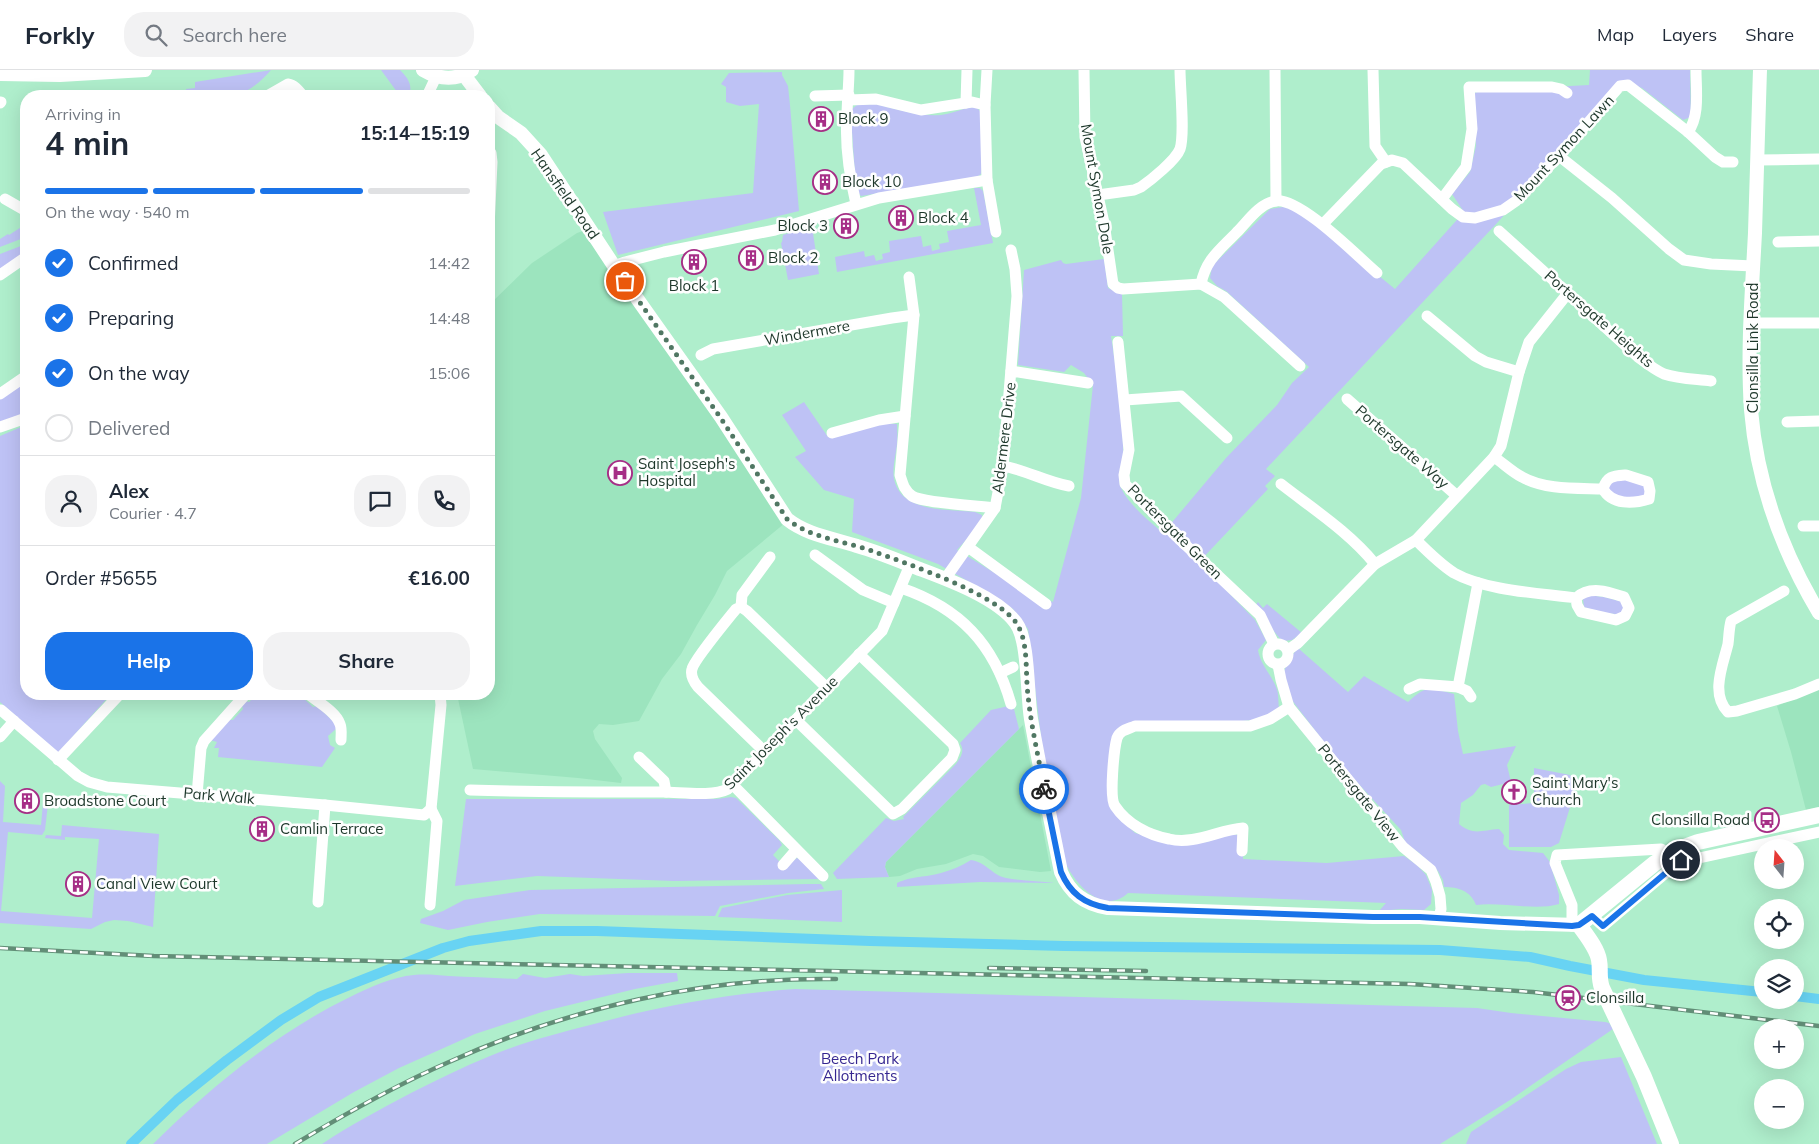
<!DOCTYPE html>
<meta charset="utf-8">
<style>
:root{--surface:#fff;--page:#f2f2f3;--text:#1f2937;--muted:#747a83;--line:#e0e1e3;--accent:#1a73e8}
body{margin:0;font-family:Mulish,sans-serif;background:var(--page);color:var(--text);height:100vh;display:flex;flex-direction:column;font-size:19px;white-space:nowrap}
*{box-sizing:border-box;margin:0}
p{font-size:16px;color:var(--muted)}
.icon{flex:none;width:28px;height:28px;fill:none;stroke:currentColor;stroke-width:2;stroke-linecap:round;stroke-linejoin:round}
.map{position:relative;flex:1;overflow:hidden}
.panel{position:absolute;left:20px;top:20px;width:475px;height:610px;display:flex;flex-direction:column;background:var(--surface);border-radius:20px;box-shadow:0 5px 20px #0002}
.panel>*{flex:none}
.needle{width:32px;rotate:343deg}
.controls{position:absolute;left:1754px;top:769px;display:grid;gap:10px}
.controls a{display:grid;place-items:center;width:50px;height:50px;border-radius:50%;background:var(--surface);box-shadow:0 5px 20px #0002;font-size:25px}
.pin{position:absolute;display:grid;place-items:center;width:42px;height:42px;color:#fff;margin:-21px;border:2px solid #fff;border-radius:50%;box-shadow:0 1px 5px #0007}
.courier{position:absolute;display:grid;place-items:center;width:50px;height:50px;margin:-25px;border:4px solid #1a73e8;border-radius:50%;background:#fff;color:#222;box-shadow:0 1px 6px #0007}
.overview em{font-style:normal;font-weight:700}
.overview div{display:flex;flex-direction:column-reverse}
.overview{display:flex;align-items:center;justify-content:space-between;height:85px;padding:0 25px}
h1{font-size:32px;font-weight:700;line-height:38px}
.bar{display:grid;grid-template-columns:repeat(4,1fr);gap:8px 5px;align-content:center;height:60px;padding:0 25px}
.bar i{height:6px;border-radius:4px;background:var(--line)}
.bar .current{background:var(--accent)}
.bar p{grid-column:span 4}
.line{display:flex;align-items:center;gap:12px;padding:0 25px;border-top:1px solid var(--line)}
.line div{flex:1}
.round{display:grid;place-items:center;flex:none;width:52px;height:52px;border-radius:20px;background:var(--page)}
ol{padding:0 25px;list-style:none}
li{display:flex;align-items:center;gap:15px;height:55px}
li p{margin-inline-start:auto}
li .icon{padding:5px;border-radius:50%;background:var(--accent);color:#fff;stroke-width:4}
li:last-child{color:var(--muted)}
li i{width:28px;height:28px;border:2px solid var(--line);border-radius:50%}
.primary-button{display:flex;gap:10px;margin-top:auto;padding:10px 25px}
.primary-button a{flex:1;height:58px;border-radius:20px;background:var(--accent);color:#fff;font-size:20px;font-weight:700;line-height:58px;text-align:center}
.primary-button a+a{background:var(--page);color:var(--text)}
header{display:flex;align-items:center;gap:30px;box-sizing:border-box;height:70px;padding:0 25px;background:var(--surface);border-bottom:1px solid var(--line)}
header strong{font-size:24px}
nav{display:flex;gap:28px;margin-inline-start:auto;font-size:18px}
.search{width:350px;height:45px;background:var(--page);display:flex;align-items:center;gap:12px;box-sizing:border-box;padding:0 18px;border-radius:20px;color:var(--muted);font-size:19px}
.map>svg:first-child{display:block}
</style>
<header>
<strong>Forkly</strong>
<div class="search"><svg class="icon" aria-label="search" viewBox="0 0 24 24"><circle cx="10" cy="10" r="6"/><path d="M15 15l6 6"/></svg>Search here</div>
<nav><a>Map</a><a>Layers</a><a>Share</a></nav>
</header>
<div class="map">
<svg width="1819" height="1074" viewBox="0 0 1819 1074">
<rect width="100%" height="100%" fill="#afeecc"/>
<!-- built -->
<g fill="#9ce4be">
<path d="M586,160L785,453L727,501L715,525L697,555L681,584L662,609L639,651L613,655L599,654L593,661L595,669L622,708L621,713L578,708L473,699L457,624H489V235L532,193L577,163Z"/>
<path d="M1819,619V737L1806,740L1791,682L1777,636Z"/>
<path d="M1023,655L1051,801L1040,802L1008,798L999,797L983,786L973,784L946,794L917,799L900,806L889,807L885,797L886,792Z"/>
</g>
<!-- green -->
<g fill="#bec2f5">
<path d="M271,0C242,33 227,26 187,26L186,19L195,18V12Z"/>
<path d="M381,0H400C408,8 413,15 409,26H400Z"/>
<path d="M1590,0H1690L1691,47L1683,50L1642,18L1626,12L1616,17L1498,152L1266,399L1275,406L1265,416L1268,419L1199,492L1255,550L1266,570L1258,580C1260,594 1271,604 1276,617C1279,623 1278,631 1279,638L1263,649L1222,653L1139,652L1114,665L1117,745L1135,763L1179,774L1207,772L1227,764L1241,765L1243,777V789L1327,793L1404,786L1417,795L1426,805L1432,820L1431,834L1424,840L1401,839L1379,841L1386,833L1128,823C1102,847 1073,812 1063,788L1042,675L1028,559L1013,539L992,525L938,494L852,462L854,429L824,420L795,387L806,381L782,345L804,332L828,367C850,359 874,352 897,354C897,361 898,367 897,374C896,384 892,399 894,409C901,443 948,439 975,442L982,445V452L957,480L1018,517L1053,532L1081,428L1093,315L1084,303L1071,295L1064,302L1018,295L1024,200L1061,190L1063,193L1066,194L1104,189L1108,218L1122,224L1123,266H1111C1117,307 1124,347 1123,388C1123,398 1117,409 1121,418C1130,436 1148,450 1163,463L1226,388L1277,335L1292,313L1309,297L1226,221L1217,216L1210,208L1212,196L1270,139L1283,137L1299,141L1395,219L1464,142L1452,124L1470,102L1476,76L1472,24L1480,21L1589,15Z"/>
<path d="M782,2V5L788,16L790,35L799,141L618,185L603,142L753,123L759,34L740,36L726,32V17L721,14L729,3Z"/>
<path d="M875,34C897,39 919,47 941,45C953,44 964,37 976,37L981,42L983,93L981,104L977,107L861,126L856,120L851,47L852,39L857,35Z"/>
<path d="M974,118H980L983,121L993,173L837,202L835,187L864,181L865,187L874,185L876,191L883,189L882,184L890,182L889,171L921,166L923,177L931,175L932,181L940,179L939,174L949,172L947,161L981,155Z"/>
<path d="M26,154V167L0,177V169L8,164L9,165Z"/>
<path d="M805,158L809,159L813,163L819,204L788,210L781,173L782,172L783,165Z"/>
<path d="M26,174V182L0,200V184Z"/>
<path d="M26,311V343L0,352V328Z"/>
<path d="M26,355V624H111L58,683L0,632V366Z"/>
<path d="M1611,406L1648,412L1649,429L1615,430L1605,412Z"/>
<path d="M1587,525L1604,527L1623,532L1626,540C1623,542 1622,544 1619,544C1612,545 1590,540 1584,537L1583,529Z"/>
<path d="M1258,532L1263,538L1267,534L1302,563L1292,570L1283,571C1272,562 1266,547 1255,536Z"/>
<path d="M1298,578L1348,622L1364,606L1408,632C1427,614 1430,618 1454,624L1458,661L1463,684L1516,676L1507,695L1511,712L1491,717L1485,714L1481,715L1473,725L1461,733L1459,754C1473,766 1482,760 1499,759L1504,765L1503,774L1509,780L1543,783L1550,792L1559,825V834C1536,841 1502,832 1476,835C1471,821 1458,817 1444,817L1443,810L1438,801L1418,782L1406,775L1401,760L1343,697L1288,625L1284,601L1290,588Z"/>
<path d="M257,624H302V627L313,637L317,636L337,655V658L328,666L330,675L335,678L322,697L218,687L219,678H214L217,672L210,670L229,650H233L243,639L242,636L245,631L249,632Z"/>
<path d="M1013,635L1019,659L886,792L885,797L889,807L837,809L833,803L886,748L894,751L904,749L903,747L956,694C961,687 965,681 960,673L991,640Z"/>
<path d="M1534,698L1570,705L1575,711L1571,734L1559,773L1551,777H1509V735L1534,733Z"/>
<path d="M0,711L5,716L3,752L41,755L43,733L48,734L45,760L42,765L8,762L1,841L92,848L99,769L65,767V770L45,768L46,765L61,766L62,755L159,764L153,857L128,851L114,850L105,852L91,859L0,853Z"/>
<path d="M731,727L736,728L780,771L782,775L773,785L785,797L797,788L802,789L823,809L674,811L537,806L455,816L466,729H717Z"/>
<path d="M971,790C986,792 992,805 1006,808C1022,811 1039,811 1055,813L980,812L897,817V813C915,805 924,808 941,803C952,800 961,796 971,790Z"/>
<path d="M808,814H821L824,819L788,823L720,836L715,846L540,844L487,852L448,860L420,853L421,849L443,841L464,830L530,820Z"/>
<path d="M842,820V852L718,847L722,838L787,825Z"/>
<path d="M628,903H677L678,911L635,919L545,941L475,964L399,998L354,1022L267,1074H153C211,1017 276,963 350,927C370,917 392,907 414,905C425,904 437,905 449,906C471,907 494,908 517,909L523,904L545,908L570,904L583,906Z"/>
<path d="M795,919L1477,938L1511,943L1605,952L1609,953L1613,959L1510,1030L1440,1074H322C350,1055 381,1039 411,1023C437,1010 463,997 490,986C523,972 559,963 594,954C660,936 727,924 795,919Z"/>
<path d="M1621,987L1657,1074H1466L1471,1062L1566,999L1581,992Z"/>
</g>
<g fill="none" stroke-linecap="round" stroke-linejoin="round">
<!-- canal -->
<g stroke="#68d3f3" stroke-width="10">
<path d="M1795,926L1819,929"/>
<path d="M131,1074L177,1030L227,990L281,950L319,927L443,878L469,871L541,861H597L870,871L1065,876L1440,880L1530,887L1570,896L1644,910L1762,922"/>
</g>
<!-- minor -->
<g stroke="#fff" stroke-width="11">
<path d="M849,0C849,16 847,31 847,47C845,73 850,108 856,134"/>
<path d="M1084,0L1085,67L1104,153L1113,214L1118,218L1123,219L1201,214L1224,227L1300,296"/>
<path d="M1275,0L1276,131"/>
<path d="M1373,0L1375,76L1386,92"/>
<path d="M267,26L288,14C295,15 299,21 303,26"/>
<path d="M427,26L436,7"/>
<path d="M815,26L849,25"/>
<path d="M849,30L876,29L921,40L972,32L985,35L987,110L996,162"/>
<path d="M0,33L1,32"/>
<path d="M966,33L967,0"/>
<path d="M985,35L987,0"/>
<path d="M1688,62C1700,46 1696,20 1696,0"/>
<path d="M489,80L491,83L492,92L489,158"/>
<path d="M1559,86L1612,128L1669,179L1684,190L1711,194L1753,196"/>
<path d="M1757,90L1819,89"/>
<path d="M1098,125L1134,120L1141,117C1151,110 1176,90 1180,79C1185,65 1180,17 1180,0"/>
<path d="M5,129L26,141"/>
<path d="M1442,129L1466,97L1472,59L1469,17H1552L1561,19L1567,23"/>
<path d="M1323,154L1381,94L1392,90L1403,93L1452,139L1463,147L1475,148L1503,140L1516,131L1559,86L1620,16L1628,15L1688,62L1715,87L1723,92H1733"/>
<path d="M1499,161L1638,287C1646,293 1655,300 1664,304C1679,309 1696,309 1711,311"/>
<path d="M1778,172L1819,171"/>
<path d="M614,196L625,192L664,182L775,160L879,128L987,110"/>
<path d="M0,205L26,187"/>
<path d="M909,207L914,245L900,405C903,414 904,420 912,426C923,433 979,436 995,438"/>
<path d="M1201,214C1206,189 1220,180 1237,162C1248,151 1259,134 1275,131C1299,126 1358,187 1377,203"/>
<path d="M1427,246L1475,286L1486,292L1519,302"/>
<path d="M1751,253H1819"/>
<path d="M1118,272L1129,380L1124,405L1125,414L1176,466L1260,545L1274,574"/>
<path d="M701,285L713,279L892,248L914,245"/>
<path d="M1011,301L1088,313"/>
<path d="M0,324L26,306"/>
<path d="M1347,329L1456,425"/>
<path d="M1125,330L1181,326L1227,368"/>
<path d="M1787,352L1819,351"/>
<path d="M0,357L26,348"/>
<path d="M832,363L879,350L905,346"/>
<path d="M1494,387C1503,393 1512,402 1522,407C1545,420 1577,418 1603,419"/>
<path d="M1003,396C1026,400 1046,412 1069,416"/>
<path d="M1626,405L1648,412L1650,421L1649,429C1633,434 1612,435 1603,419C1607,406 1613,406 1626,405Z"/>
<path d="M1281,414C1313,439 1349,462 1375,494"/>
<path d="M1803,456H1819"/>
<path d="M1416,470C1428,482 1440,494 1454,503C1486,521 1540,523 1576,528C1590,515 1609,522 1624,527L1629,538L1625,546L1616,550L1581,542L1577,535L1576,528"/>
<path d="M968,477L1046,534"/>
<path d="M815,485L863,520L894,533"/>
<path d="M945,509L995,438L1003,396L1017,226L1015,199L1011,180"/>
<path d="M901,518C960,538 994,574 1011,634"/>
<path d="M1784,521L1731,551C1729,558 1729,566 1728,574C1723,595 1710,624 1728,642L1737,641L1795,624L1819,614"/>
<path d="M741,537L736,539C728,549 694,590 692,599C690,606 694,612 698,617L764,681"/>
<path d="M741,537L747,541L827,618"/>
<path d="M741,537L742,525L770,487"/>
<circle cx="1278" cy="584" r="10"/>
<path d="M1288,580L1298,573L1375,494L1416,470L1494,387L1501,376L1519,302L1529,272L1568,223"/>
<path d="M1278,595L1281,610L1289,637L1403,777L1431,800L1436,812L1440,826L1441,839L1439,848"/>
<path d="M1000,603L1013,597"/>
<path d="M1458,617L1478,513"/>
<path d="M1409,619L1420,614L1458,617L1467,621L1471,627"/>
<path d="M308,624C318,632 336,642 340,654C342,659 341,665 341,670"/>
<path d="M1,640L78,706L89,712L107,717L325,735L424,745L431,739"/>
<path d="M796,650L893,744L902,739L952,688L955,680L953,674L859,584"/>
<path d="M0,667L14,651"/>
<path d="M639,687L664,711L666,722"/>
<path d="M58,690L120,624"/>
<path d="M733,715L823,806"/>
<path d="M470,720C534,722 598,722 663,722C681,722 712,727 728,719L882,561L910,495"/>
<path d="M197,725L201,678L204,671L246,624"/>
<path d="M431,739L441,635L440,624"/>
<path d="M1242,781L1243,758C1218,760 1195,775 1169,769C1148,765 1127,754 1115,736C1109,728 1114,679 1117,668C1120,660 1128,659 1135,656H1250L1270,649L1289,637"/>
<path d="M783,795L796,780"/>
<path d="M318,832L325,735"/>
<path d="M430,835L437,751L431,739"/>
<path d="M1592,846L1603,856L1681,790H1690L1819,762"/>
<path d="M1572,856V835L1555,793L1557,785L1661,779L1669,784"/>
</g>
<!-- tertiary -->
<g stroke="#fff" stroke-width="14">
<path d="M423,0C440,10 456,11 472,0"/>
<path d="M1760,0C1758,54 1757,108 1755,163C1752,221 1747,281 1751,340C1757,413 1782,481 1819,543"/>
<path d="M0,4L60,5L145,0"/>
<path d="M464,5L480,26"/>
<path d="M489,37L498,47L521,63L541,85L614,196L721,347L787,449C807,465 832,468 857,476C878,482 897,490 917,498C946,509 997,527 1016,553C1029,570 1027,626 1031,649C1040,700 1051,751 1061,802C1070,823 1084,834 1108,838L1373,847H1420L1500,853L1579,855"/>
</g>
<!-- secondary -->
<path stroke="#fff" stroke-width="16" d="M1671,1074L1644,1007L1602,918C1598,907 1601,900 1599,890C1597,878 1586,865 1579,855L1655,793L1676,780L1698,772L1819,745"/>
<defs>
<g id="rail">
<path d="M0,878L154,886L1410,914L1533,922L1819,956"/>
<path d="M989,898L1146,901"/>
<path d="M295,1074C345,1044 396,1015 449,992C569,938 704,907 836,909"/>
</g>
</defs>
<!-- rail casing -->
<use href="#rail" stroke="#628e77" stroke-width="4.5"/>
<!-- rail -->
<use href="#rail" stroke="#fefefe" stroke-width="2.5" stroke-dasharray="8" stroke-linecap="butt"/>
</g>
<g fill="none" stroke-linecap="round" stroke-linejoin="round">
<!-- done -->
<path stroke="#507763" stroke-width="5" stroke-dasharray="0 9" d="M625,211L720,347L787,449C812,469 846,471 875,482C908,494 999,525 1017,554C1029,573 1025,603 1028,625C1031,657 1039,688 1044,719"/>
<!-- route -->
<path stroke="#1a73e8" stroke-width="6" d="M1044,719L1061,802C1070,823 1084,834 1108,838L1373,847H1420L1572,856L1579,855L1592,846L1603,856L1681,790"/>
</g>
<!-- icons -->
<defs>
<symbol id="building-ring" viewBox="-11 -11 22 22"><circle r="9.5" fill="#fefefe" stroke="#a62e86" stroke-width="1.5"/><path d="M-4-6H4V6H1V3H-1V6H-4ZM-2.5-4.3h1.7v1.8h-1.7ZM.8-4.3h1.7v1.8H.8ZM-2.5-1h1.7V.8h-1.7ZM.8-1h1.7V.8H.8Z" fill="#a62e86"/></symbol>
<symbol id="hospital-ring" viewBox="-11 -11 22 22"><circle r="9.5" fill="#fefefe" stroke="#a62e86" stroke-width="1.5"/><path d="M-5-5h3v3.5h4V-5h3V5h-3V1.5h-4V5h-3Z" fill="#a62e86"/></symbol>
<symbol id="church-ring" viewBox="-11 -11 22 22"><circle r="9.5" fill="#fefefe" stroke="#a62e86" stroke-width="1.5"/><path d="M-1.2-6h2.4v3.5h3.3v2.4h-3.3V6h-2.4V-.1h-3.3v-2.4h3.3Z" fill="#a62e86"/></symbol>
<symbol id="bus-ring" viewBox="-11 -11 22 22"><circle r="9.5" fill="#fefefe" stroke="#a62e86" stroke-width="1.5"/><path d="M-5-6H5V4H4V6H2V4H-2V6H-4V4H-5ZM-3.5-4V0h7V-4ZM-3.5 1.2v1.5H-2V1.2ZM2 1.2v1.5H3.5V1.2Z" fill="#a62e86"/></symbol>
<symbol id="station-ring" viewBox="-11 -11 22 22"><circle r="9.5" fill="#fefefe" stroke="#a62e86" stroke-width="1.5"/><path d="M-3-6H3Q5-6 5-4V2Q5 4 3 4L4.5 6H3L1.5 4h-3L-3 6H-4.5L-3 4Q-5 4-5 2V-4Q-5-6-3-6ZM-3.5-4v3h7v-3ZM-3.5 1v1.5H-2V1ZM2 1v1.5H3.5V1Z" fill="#a62e86"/></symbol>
</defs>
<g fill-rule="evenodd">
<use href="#building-ring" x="807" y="35" width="28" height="28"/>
<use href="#building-ring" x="811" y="98" width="28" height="28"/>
<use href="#building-ring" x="887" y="134" width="28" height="28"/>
<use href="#building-ring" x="832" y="142" width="28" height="28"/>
<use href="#building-ring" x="737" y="174" width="28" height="28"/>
<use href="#building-ring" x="680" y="178" width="28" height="28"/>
<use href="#hospital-ring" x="606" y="389" width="28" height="28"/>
<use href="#church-ring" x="1500" y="708" width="28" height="28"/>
<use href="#building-ring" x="13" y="717" width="28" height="28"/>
<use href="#bus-ring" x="1753" y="736" width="28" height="28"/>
<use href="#building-ring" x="248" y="745" width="28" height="28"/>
<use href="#building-ring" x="64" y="800" width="28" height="28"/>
<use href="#station-ring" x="1554" y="914" width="28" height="28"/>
</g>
<g text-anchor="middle" stroke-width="5" stroke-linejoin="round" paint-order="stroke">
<!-- poi labels -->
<g font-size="15" fill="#1d372a" stroke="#fefefe" text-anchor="start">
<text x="838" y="54">Block 9</text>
<text x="842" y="117">Block 10</text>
<text x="918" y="153">Block 4</text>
<text x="828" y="161" text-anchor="end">Block 3</text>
<text x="768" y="193">Block 2</text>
<text x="694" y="221" text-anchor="middle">Block 1</text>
<text x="638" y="399">Saint Joseph's<tspan x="638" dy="17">Hospital</tspan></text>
<text x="1532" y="718">Saint Mary's<tspan x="1532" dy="17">Church</tspan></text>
<text x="44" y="736">Broadstone Court</text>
<text x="1750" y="755" text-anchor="end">Clonsilla Road</text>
<text x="280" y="764">Camlin Terrace</text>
<text x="96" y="819">Canal View Court</text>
<text x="1586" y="933">Clonsilla</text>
</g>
<!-- street labels -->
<g font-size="15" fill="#1d372a" stroke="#fefefe">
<text transform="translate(1564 78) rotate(-47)" y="5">Mount Symon Lawn</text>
<text transform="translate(1097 119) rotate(80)" y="5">Mount Symon Dale</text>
<text transform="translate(565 124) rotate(55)" y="5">Hansfield Road</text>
<text transform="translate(1599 249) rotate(41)" y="5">Portersgate Heights</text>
<text transform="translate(807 263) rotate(-10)" y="5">Windermere</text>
<text transform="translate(1753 278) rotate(-90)" y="5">Clonsilla Link Road</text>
<text transform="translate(1004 368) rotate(-83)" y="5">Aldermere Drive</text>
<text transform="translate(1402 377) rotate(41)" y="5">Portersgate Way</text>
<text transform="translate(1175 462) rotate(45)" y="5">Portersgate Green</text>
<text transform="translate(781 663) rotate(-45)" y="5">Saint Joseph's Avenue</text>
<text transform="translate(1359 723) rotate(51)" y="5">Portersgate View</text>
<text transform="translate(219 726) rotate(5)" y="5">Park Walk</text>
</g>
<!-- park labels -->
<g font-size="15" fill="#352690" stroke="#fefefe">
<text x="860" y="994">Beech Park<tspan x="860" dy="17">Allotments</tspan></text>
</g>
</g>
</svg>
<div class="controls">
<a><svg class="needle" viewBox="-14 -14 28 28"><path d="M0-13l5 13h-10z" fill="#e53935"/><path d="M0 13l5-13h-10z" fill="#747a83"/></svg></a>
<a><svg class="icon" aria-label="locate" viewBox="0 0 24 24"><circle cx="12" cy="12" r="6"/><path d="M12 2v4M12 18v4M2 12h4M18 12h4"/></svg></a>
<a><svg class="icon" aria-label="layers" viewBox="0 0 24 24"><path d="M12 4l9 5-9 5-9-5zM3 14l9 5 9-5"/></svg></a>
<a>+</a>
<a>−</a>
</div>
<div class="pin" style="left:625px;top:211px;background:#ea580c"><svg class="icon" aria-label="bag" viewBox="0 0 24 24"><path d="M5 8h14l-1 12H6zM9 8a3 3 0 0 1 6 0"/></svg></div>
<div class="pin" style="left:1681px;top:790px;background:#1f2937"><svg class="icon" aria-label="home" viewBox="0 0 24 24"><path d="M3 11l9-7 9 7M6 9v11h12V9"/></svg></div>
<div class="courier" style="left:1044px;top:719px"><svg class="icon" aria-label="bike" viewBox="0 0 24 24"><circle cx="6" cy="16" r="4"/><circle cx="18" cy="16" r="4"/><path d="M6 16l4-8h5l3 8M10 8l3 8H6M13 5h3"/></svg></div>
<section class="panel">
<div class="overview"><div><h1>4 min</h1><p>Arriving in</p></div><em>15:14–15:19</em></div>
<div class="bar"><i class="current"></i><i class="current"></i><i class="current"></i><i></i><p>On the way · 540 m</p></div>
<ol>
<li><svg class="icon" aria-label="check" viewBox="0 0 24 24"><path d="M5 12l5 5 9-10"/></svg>Confirmed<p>14:42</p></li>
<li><svg class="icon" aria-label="check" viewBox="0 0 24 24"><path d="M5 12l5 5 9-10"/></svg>Preparing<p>14:48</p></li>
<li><svg class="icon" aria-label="check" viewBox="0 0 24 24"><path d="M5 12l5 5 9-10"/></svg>On the way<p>15:06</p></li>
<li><i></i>Delivered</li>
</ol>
<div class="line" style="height:90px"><a class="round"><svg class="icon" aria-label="person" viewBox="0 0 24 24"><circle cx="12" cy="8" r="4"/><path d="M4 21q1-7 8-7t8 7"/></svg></a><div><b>Alex</b><p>Courier · 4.7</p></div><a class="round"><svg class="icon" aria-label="chat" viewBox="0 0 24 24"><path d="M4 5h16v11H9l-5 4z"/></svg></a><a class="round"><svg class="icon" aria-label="phone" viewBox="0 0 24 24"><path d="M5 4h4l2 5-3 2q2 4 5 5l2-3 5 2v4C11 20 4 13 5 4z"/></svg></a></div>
<div class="line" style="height:65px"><div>Order #5655</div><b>€16.00</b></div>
<div class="primary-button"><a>Help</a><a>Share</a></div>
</section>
</div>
